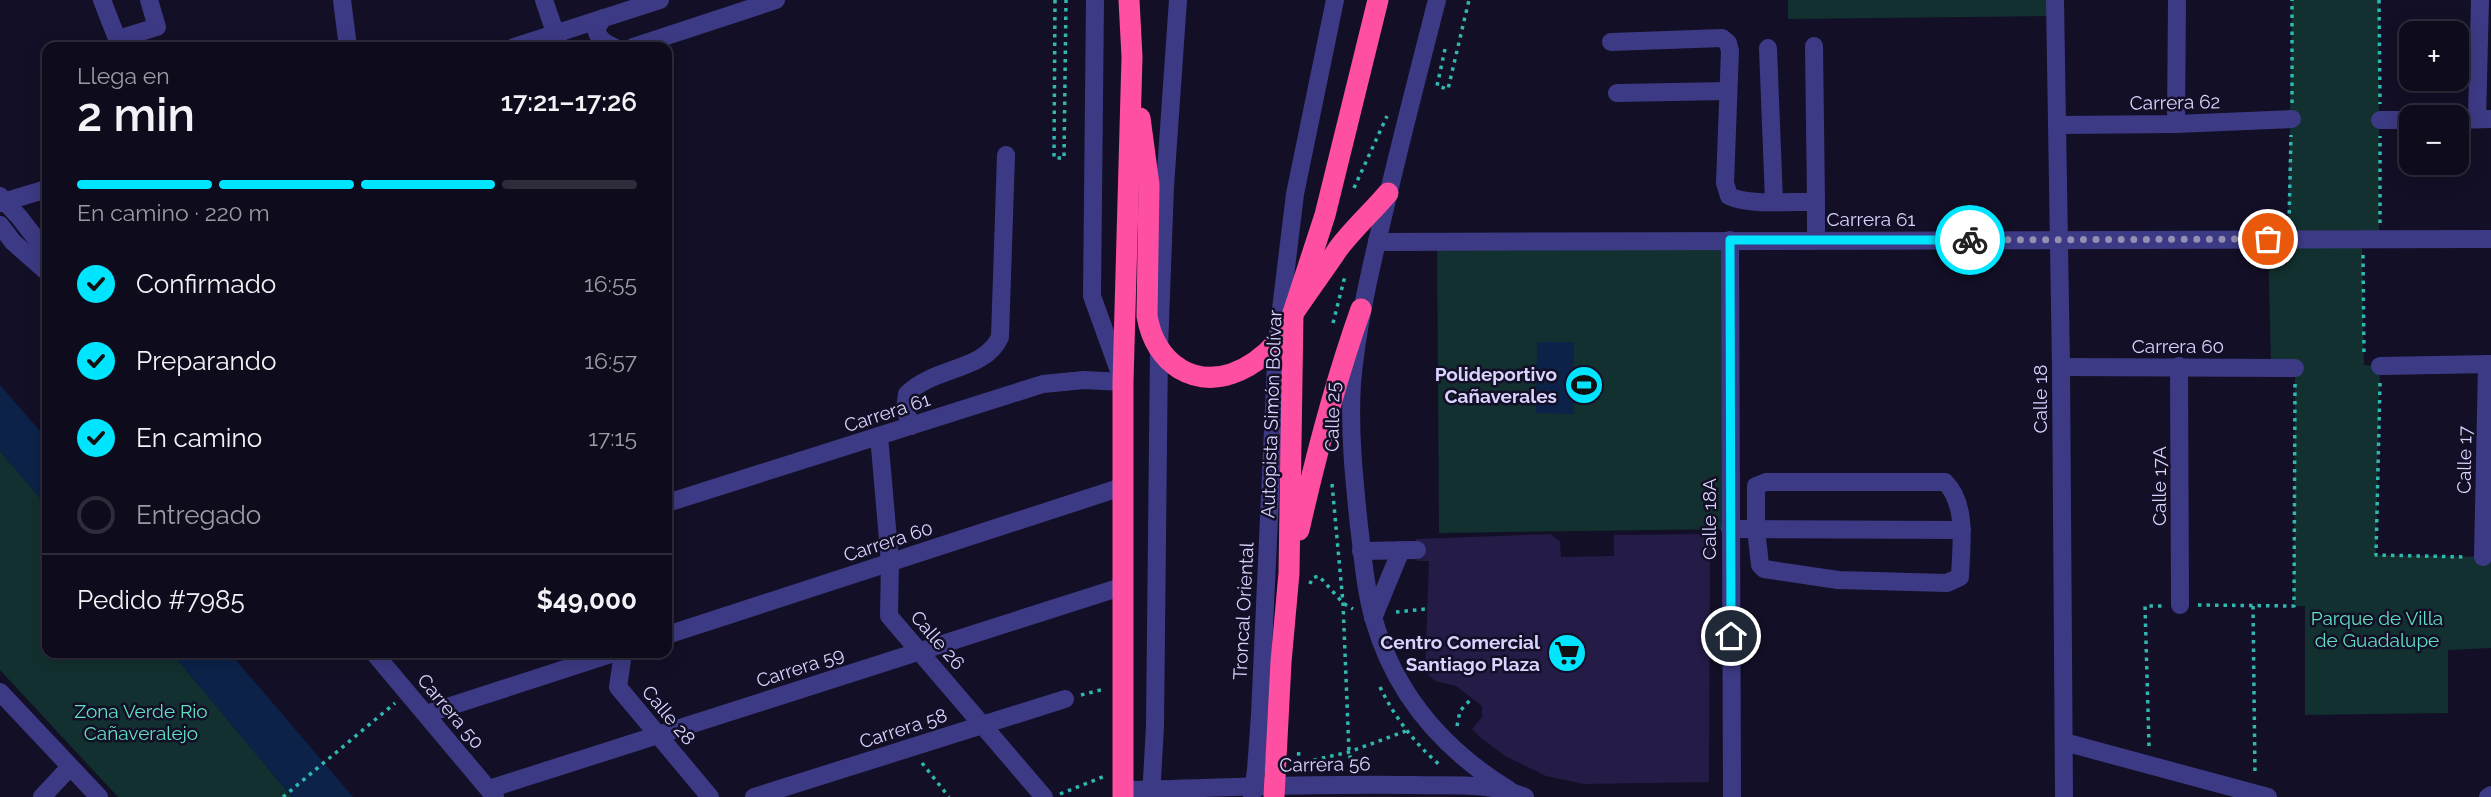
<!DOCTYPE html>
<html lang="es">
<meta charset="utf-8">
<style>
:root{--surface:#0e0b1c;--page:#1c1929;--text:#f1f3f6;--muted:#9b9ba3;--line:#2e2b3b;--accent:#00e5ff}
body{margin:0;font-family:Raleway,sans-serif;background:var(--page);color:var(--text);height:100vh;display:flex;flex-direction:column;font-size:26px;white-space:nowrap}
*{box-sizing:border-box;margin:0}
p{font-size:23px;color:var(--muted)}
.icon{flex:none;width:38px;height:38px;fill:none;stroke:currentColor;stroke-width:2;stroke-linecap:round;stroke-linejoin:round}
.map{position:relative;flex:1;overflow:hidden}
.sheet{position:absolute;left:42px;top:42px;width:630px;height:616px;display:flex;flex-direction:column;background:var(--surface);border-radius:14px;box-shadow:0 4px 18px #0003,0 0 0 2px var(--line)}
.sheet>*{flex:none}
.controls{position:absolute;left:2399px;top:21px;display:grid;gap:14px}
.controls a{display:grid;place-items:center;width:70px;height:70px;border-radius:14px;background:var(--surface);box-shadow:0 4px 18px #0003,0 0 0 2px var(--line);font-size:35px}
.pin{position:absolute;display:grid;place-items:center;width:60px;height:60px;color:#fff;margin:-30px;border:4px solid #fff;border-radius:50%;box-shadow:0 2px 7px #0007}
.courier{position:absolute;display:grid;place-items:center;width:70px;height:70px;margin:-35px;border:5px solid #00e5ff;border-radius:50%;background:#fff;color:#222;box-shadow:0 2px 9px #0007}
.overview em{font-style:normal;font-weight:600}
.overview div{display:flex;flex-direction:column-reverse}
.overview{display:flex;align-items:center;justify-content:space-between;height:119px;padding:0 35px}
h1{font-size:46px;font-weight:600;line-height:52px}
.bar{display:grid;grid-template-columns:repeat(4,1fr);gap:10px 7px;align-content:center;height:84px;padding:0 35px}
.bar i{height:9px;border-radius:5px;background:var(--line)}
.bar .selected{background:var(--accent)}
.bar p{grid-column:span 4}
.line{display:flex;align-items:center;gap:18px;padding:0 35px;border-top:2px solid var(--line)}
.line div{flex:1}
ol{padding:0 35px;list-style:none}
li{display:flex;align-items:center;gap:21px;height:77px}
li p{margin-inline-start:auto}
li .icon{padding:7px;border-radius:50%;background:var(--accent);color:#111;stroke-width:4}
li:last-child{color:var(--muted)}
li i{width:38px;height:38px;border:4px solid var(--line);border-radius:50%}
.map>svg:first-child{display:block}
</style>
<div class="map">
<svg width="2491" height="797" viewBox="0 0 2491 797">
<rect width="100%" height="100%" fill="#130f26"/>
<!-- green -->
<g fill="#12302f">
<path d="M1788,0H2055V16L1788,19Z"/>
<path d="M2292,0H2379V239L2362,240L2364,365L2380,366L2376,555L2491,557V648L2448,650V713L2305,715V606H2294L2295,369L2271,368L2268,239H2288Z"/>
<path d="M1730,240V529L1439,533L1437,241Z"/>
<path d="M0,451L47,506V653H172L292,797H118L0,670Z"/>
</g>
<!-- water -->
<g fill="#0c2248">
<path d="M1537,342H1574V414L1536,413Z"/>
<path d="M0,385L47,439V506L0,451Z"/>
<path d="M172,653H230L353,797H292Z"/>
</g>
<!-- building -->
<path fill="#241b47" d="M1550,534L1560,541L1561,557L1614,556V535L1710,534L1709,782L1584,784L1546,776L1505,756L1481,738L1472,729L1482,717V706L1456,686L1435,681L1425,672L1429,561H1417L1416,539Z"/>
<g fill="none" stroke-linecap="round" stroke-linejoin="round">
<!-- path -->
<g stroke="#2fb8b0" stroke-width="3.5" stroke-dasharray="3.5 5" stroke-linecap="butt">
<path d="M1055,0L1054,158H1064L1066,0"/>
<path d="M2379,0L2380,104"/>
<path d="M1445,49L1437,86L1448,89L1469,0"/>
<path d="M2292,103V0"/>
<path d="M1354,188L1387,116"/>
<path d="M2289,222L2291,135"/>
<path d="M2380,223V136"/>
<path d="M2363,255L2364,356"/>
<path d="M1333,323L1345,276"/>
<path d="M2380,383L2376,555L2466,557"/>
<path d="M1332,484L1343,603L1349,752L1352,766"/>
<path d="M1310,584L1312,578L1319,576L1343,603L1353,609"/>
<path d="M2198,605L2294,606L2295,384"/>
<path d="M2253,606L2255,775"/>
<path d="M1396,612L1426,609"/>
<path d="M1380,687C1395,718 1415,744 1441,766"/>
<path d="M1081,695L1104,689"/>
<path d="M1457,726L1460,711L1472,698"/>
<path d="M2149,746L2145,606H2162"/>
<path d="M922,763L949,797"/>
<path d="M1297,764L1349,752L1406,731"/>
<path d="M1298,764L1299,748"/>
<path d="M1060,794L1105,776"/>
<path d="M283,797L395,703"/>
</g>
<!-- minor -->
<g stroke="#3d3a85" stroke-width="18">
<path d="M102,0L116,36L121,38L157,27L149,0"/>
<path d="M342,0L348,47"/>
<path d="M544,0L560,47"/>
<path d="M1437,0C1418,74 1399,147 1382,221C1369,275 1357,328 1352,383C1349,430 1354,478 1359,526C1363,557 1365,589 1374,620C1395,694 1444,750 1509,790"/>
<path d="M2055,0L2061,367L2064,797"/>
<path d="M603,18L596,29C598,38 605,44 614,47"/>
<path d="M1611,42L1722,38L1728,43L1730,51L1725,183L1729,196C1749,206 1793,201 1816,202L1814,46"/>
<path d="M514,47L660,0"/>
<path d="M633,47L776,0"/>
<path d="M1768,48L1774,201"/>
<path d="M1617,93L1728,91"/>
<path d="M2477,119L2480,0"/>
<path d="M2380,120H2412"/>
<path d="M2457,120L2491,119"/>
<path d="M2176,124L2177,0"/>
<path d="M2058,125L2176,124L2292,119"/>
<path d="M0,196L20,218L47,253"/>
<path d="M1816,202V240"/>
<path d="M0,203L47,189"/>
<path d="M0,225L13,242L47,272"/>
<path d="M1730,240L1732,797"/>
<path d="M1377,242L2491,239"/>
<path d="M2179,366L2180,605"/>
<path d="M2380,366L2491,364"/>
<path d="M2061,367L2295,368"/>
<path d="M911,426L905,409L907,394C935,366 985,371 1000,337L1006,155"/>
<path d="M879,436L890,562L889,616L1044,797"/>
<path d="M1766,482H1945C1968,505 1961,546 1960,577L1947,583L1838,580L1764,569L1760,565L1756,529V486Z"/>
<path d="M667,503L1043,384L1084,380L1123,382L1092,296L1095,0"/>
<path d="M1730,529L1962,530"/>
<path d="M1361,551L1417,550"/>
<path d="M2483,557L2487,364"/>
<path d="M1373,618L1401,550"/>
<path d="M667,635L1122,487"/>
<path d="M374,653L495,797"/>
<path d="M623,653L618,687L710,797"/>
<path d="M0,692L99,797"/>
<path d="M426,714L614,653"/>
<path d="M2064,742L2268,797"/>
<path d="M489,789L1124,586"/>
<path d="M1124,790C1220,788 1317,783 1414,785C1450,786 1491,782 1525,797"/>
<path d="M42,797L70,767"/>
<path d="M754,797L1065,699"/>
<path d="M1151,797L1155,726L1159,349L1165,186L1178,0"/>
<path d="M1252,797L1256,770L1260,715L1277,342L1295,194L1335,0"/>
<path d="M2488,797L2491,795"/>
</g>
<!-- highway -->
<g stroke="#ff4fa3" stroke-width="21">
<path d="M1140,118L1149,185L1147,316C1151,339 1161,357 1180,369C1214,389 1252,370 1276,343C1284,334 1288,321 1295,311C1309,290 1324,270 1338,249C1353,229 1372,212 1388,193"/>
<path d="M1299,530C1316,455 1335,382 1361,309"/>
<path d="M1123,797V382L1132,57L1129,0"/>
<path d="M1274,797L1281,662L1289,573L1293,313L1325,215L1378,0"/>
</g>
</g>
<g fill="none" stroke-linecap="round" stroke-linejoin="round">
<!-- done -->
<path stroke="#948fb3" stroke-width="7" stroke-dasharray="0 12.6" d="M1970,240L2268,239"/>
<!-- route -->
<path stroke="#00e5ff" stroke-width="9" d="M1731,636L1730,240H1970"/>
</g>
<!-- icons -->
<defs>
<symbol id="stadium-disc" viewBox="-11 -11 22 22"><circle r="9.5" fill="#00e5ff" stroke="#130f26"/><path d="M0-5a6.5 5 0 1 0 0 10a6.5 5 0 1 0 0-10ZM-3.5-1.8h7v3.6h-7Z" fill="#111"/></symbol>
<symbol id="supermarket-disc" viewBox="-11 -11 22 22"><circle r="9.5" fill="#00e5ff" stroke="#130f26"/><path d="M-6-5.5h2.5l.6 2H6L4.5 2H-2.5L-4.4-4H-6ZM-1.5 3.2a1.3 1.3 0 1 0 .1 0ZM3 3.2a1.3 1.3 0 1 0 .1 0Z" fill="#111"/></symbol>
</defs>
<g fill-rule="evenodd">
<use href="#stadium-disc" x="1562" y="363" width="44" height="44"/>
<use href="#supermarket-disc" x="1545" y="631" width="44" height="44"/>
</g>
<g text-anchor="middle" stroke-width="5" stroke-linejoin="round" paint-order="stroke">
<!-- street labels -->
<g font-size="19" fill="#d9d4ff" stroke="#130f26">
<text transform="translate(2175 102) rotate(-1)" y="7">Carrera 62</text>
<text x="1871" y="226">Carrera 61</text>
<text x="2178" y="353">Carrera 60</text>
<text transform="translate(2040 399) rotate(-90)" y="7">Calle 18</text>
<text transform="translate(887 412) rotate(-18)" y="7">Carrera 61</text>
<text transform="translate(1271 414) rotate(-88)" y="7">Autopista Simón Bolívar</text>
<text transform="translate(1332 417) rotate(-89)" y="7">Calle 25</text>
<text transform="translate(2464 460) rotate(-89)" y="7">Calle 17</text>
<text transform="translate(2159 486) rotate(-90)" y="7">Calle 17A</text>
<text transform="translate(1709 519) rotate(-90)" y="7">Calle 18A</text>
<text transform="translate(888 541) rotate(-18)" y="7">Carrera 60</text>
<text transform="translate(1243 611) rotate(-87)" y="7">Troncal Oriental</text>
<text transform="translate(938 640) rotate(49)" y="7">Calle 26</text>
<text transform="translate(800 667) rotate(-18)" y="7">Carrera 59</text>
<text transform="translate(451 711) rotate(50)" y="7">Carrera 50</text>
<text transform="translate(669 715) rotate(50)" y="7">Calle 28</text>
<text transform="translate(903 728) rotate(-18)" y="7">Carrera 58</text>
<text transform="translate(1325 764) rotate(-1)" y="7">Carrera 56</text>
</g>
<!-- poi labels -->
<g font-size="19" font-weight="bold" fill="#d9d4ff" stroke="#130f26" text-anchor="end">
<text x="1557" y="381">Polideportivo<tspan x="1557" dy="22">Cañaverales</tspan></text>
<text x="1540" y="649">Centro Comercial<tspan x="1540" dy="22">Santiago Plaza</tspan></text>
</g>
<!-- park labels -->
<g font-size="19" fill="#5fe0c0" stroke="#130f26">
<text x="2377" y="625">Parque de Villa<tspan x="2377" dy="22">de Guadalupe</tspan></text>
<text x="141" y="718">Zona Verde Rio<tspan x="141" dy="22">Cañaveralejo</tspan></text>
</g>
</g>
</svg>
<div class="controls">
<a>+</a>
<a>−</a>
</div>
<div class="pin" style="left:2268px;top:239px;background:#ea580c"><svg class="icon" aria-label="bag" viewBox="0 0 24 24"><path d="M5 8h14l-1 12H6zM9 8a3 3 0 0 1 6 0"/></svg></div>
<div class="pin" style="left:1731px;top:636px;background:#1f2937"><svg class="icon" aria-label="home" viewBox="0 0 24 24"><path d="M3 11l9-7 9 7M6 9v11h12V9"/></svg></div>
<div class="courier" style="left:1970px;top:240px"><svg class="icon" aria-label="bike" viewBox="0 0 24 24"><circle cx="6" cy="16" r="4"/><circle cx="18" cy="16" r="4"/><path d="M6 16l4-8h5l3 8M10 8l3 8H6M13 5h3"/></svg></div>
<section class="sheet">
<div class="overview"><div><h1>2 min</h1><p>Llega en</p></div><em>17:21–17:26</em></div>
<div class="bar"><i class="selected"></i><i class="selected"></i><i class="selected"></i><i></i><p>En camino · 220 m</p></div>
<ol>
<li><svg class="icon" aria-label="check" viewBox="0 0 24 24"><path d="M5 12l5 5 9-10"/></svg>Confirmado<p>16:55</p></li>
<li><svg class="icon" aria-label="check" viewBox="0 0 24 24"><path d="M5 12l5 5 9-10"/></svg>Preparando<p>16:57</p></li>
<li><svg class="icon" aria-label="check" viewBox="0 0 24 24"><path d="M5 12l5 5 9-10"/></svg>En camino<p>17:15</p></li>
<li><i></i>Entregado</li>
</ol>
<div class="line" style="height:91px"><div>Pedido #7985</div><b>$49,000</b></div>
</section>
</div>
